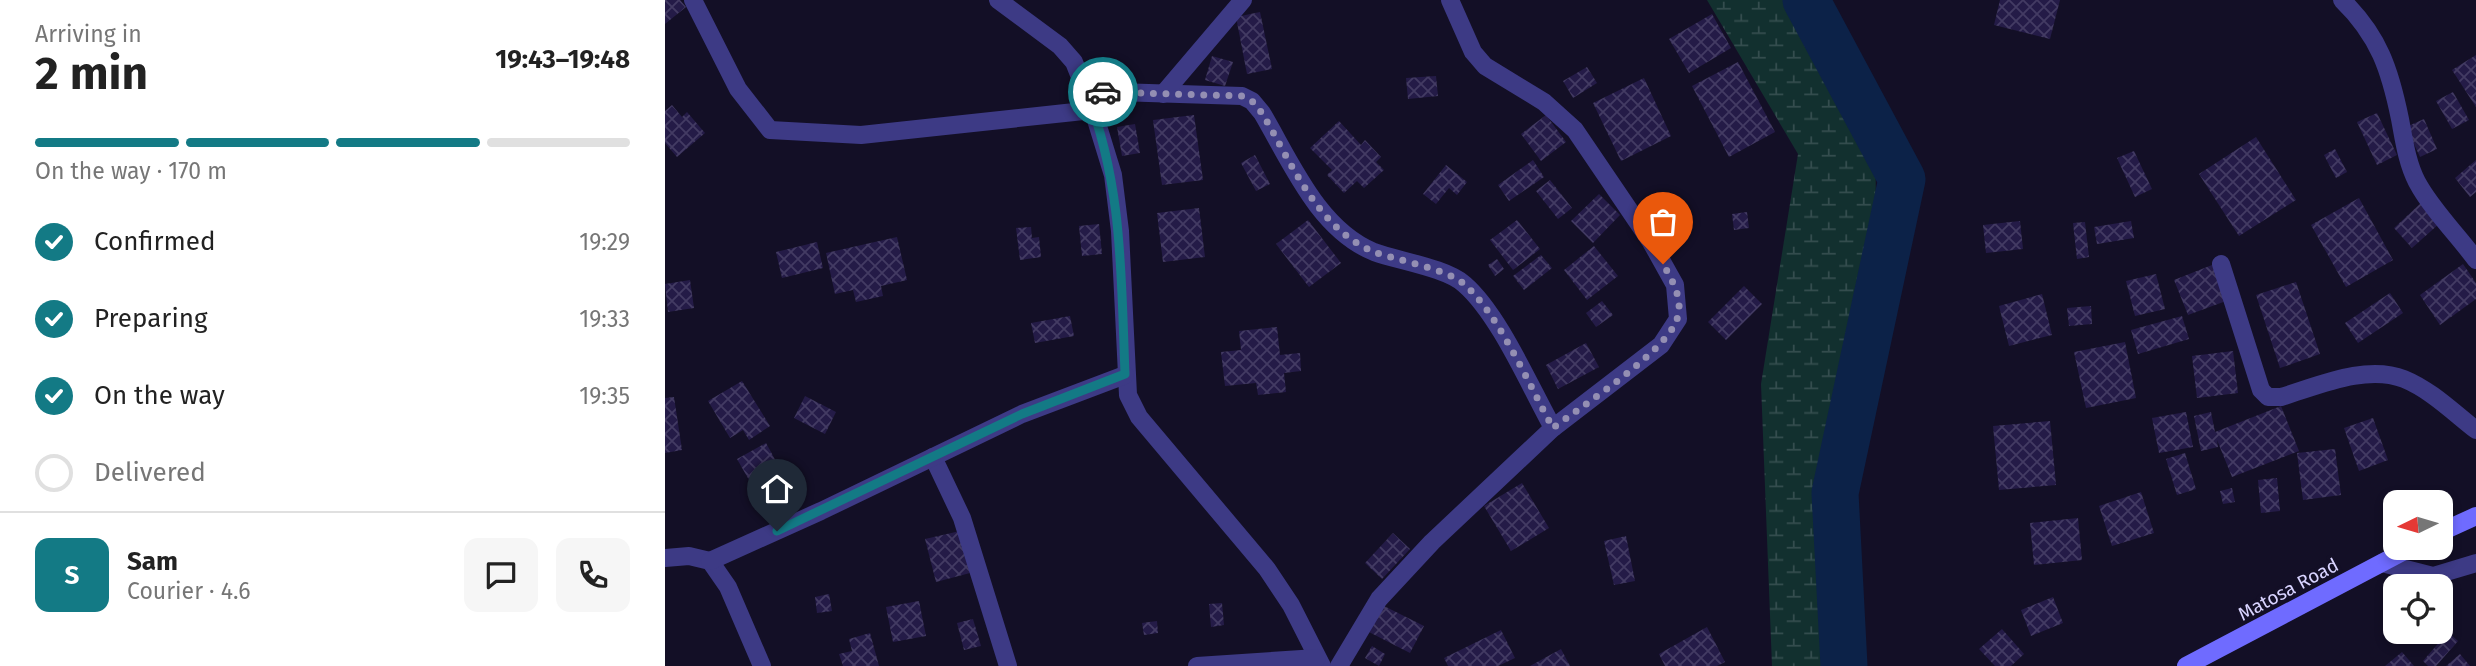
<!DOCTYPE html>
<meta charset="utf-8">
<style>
:root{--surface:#fff;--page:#f6f6f6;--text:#222;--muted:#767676;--line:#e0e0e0;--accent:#137a85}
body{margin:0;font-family:"Fira Sans",sans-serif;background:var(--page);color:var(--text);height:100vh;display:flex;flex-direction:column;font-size:26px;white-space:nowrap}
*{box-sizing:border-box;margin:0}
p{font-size:23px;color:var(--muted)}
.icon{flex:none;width:38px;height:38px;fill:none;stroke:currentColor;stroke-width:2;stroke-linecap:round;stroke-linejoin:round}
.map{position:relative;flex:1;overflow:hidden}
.details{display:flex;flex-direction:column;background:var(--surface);width:665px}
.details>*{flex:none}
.needle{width:46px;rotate:265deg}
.tools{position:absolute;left:1718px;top:490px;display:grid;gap:14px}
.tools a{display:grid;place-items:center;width:70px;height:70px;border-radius:14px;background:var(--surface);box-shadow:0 4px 10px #0003;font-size:35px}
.pin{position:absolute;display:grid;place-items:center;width:60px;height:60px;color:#fff;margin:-72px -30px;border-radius:50% 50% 50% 0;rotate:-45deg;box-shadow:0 0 7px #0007}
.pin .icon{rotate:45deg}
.courier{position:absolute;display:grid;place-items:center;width:70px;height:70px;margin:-35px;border:5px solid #137a85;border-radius:50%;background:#fff;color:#222;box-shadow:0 2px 9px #0007}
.headline em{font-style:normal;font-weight:700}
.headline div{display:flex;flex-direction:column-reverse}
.headline{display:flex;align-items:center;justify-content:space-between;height:119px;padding:0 35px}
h1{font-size:46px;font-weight:700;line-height:52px}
.bar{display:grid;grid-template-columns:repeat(4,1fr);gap:10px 7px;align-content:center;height:84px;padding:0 35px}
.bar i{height:9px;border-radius:5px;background:var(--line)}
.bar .selected{background:var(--accent)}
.bar p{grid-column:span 4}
.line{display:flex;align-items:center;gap:18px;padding:0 35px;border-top:2px solid var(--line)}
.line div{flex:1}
.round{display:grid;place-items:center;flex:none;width:74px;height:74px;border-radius:14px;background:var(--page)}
ol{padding:0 35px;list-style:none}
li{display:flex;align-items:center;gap:21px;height:77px}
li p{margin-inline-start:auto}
li .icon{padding:7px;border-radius:50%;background:var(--accent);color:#fff;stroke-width:4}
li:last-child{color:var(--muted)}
li i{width:38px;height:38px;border:4px solid var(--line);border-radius:50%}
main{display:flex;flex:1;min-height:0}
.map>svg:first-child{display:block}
</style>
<main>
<section class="details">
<div class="headline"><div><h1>2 min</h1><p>Arriving in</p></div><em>19:43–19:48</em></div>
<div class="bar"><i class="selected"></i><i class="selected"></i><i class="selected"></i><i></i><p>On the way · 170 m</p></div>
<ol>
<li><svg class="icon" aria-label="check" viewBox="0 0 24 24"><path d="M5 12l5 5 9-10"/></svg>Confirmed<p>19:29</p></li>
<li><svg class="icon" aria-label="check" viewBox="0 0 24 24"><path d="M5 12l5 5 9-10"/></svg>Preparing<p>19:33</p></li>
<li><svg class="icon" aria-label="check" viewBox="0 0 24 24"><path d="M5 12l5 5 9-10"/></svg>On the way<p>19:35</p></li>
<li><i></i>Delivered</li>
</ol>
<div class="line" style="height:126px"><b class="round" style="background:var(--accent);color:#fff">S</b><div><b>Sam</b><p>Courier · 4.6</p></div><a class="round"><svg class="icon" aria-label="chat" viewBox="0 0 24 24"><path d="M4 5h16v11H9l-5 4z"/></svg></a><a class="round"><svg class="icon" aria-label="phone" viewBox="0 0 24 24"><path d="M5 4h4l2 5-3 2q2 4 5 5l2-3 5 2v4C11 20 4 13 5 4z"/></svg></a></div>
</section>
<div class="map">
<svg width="1811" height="666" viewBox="0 0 1811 666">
<defs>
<pattern id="wetland-marsh" width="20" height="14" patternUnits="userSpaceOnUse" patternTransform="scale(1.75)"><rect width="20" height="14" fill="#12302f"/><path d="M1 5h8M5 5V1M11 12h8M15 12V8" fill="none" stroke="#344d4e"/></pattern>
<pattern id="building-cross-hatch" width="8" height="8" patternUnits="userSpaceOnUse" patternTransform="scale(1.75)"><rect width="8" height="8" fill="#241b47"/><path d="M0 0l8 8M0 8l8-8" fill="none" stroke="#433b63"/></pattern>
</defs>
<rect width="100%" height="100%" fill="#130f26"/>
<!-- wetland -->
<path fill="url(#wetland-marsh)" d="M1042,0H1152L1210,88L1212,361L1178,593L1187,666H1107L1096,384L1133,154Z"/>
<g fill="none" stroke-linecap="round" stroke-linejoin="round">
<!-- river -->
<path stroke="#0c2248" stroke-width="47" d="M1141,0L1237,179L1170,493L1179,666"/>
</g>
<!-- building -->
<g fill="url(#building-cross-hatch)">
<path d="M0,0H15L21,7L0,24Z"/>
<path d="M1335,0H1395L1385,39L1329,25Z"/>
<path d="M595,12L607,69L582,74L571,17Z"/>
<path d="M1047,14L1066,48L1024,73L1004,39Z"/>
<path d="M1811,55V107L1787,70Z"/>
<path d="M547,56L568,62L560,86L540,80Z"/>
<path d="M1073,62L1110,132L1064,157L1027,86Z"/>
<path d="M922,67L932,83L908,98L898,81Z"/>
<path d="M771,76L773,96L743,99L741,78Z"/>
<path d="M979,78L1006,136L956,161L928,103Z"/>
<path d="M1788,92L1804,120L1787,129L1771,101Z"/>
<path d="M7,105L17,117L22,112L40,133L12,157L0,143V111Z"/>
<path d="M1712,113L1732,155L1712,165L1692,122Z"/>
<path d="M529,115L538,180L497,185L488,120Z"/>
<path d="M881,115L901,142L876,161L856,134Z"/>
<path d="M1759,119L1772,149L1755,157L1741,127Z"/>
<path d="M674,121L696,145L700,140L716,157L711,162L719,170L699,188L692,181L679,193L662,175L667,170L645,148Z"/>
<path d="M470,124L475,153L457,156L452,127Z"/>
<path d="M1591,137L1631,200L1574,236L1534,174Z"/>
<path d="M1670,149L1682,172L1671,178L1659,155Z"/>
<path d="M1469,151L1487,189L1470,197L1452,158Z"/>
<path d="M590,155L605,184L591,191L576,163Z"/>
<path d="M868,160L879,177L844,201L833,185Z"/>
<path d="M1811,160V192L1805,197L1790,178Z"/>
<path d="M781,165L802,182L792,195L784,188L771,204L758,194Z"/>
<path d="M885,180L907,208L893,219L871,191Z"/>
<path d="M934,194L955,215L928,243L906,221Z"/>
<path d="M1694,198L1728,260L1681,287L1646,225Z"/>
<path d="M1756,203L1775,223L1747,248L1729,228Z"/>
<path d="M534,208L540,257L498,262L492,213Z"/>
<path d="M1082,212L1084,228L1069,230L1067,214Z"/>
<path d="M643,220L676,263L644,287L611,244Z"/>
<path d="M852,220L875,249L848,270L825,240Z"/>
<path d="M1355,221L1358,249L1321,253L1318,225Z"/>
<path d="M1466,221L1469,238L1432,244L1429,227Z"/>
<path d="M1420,222L1424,257L1412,259L1408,223Z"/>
<path d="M434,224L437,254L417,256L414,226Z"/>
<path d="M366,227L367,238L374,237L376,257L355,260L351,228Z"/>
<path d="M232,237L242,280L216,286L218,296L191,302L188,290L170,294L161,253Z"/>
<path d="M152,242L158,268L117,278L111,252Z"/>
<path d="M929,246L953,276L922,300L899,270Z"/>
<path d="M876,255L887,268L859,290L848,276Z"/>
<path d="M832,259L839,269L830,276L823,265Z"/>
<path d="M1798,264L1811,283V299L1775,325L1755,295Z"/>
<path d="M1547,265L1561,301L1523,315L1509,280Z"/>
<path d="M1491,274L1500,309L1470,316L1461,281Z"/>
<path d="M25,280L29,308L3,312L0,284Z"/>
<path d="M1631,282L1655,354L1615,368L1591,295Z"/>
<path d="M1079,286L1097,304L1061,340L1043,322Z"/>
<path d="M1725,293L1738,313L1693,343L1680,323Z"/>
<path d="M1377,294L1387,335L1344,346L1334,306Z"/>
<path d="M937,301L948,315L931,327L921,313Z"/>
<path d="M1426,306L1427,324L1404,326L1402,308Z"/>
<path d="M405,316L409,336L370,343L366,323Z"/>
<path d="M1517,316L1524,339L1473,354L1466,330Z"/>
<path d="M612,327L615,355L635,353L636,371L619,373L621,392L593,395L591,383L560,386L556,352L576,350L574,331Z"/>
<path d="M1460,342L1471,398L1421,408L1409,352Z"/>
<path d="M921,343L934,367L893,389L881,365Z"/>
<path d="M1568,351L1573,393L1532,398L1527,356Z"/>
<path d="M77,381L105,426L84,440L78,430L65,438L43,401Z"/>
<path d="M140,396L171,412L160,434L129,418Z"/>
<path d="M9,397L17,450L0,453V398Z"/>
<path d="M1616,406L1634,451L1567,477L1552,440L1553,447L1536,451L1529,416L1546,412L1550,432Z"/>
<path d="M1521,412L1528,447L1494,453L1487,418Z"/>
<path d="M1708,418L1723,460L1694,471L1679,428Z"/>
<path d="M1385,421L1391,485L1334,490L1328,426Z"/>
<path d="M101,443L124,485L96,501L72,459Z"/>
<path d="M1670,449L1676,495L1638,500L1632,453Z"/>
<path d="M1520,453L1531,489L1512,495L1501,459Z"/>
<path d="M1612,478L1615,511L1596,513L1593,480Z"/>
<path d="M857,483L884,528L846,551L819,506Z"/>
<path d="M1567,488L1570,502L1558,504L1555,491Z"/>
<path d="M1476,492L1489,533L1447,546L1434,506Z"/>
<path d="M1413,518L1417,560L1369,565L1365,523Z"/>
<path d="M295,531L305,573L271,582L260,539Z"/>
<path d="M728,533L745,549L717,579L700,563Z"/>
<path d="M961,536L970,581L949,585L939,541Z"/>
<path d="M164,594L167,611L152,613L150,597Z"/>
<path d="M1388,597L1398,623L1366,636L1356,610Z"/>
<path d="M254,601L261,636L228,642L221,607Z"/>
<path d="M557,603L559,625L546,627L544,604Z"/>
<path d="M717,605L759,626L745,653L704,632Z"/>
<path d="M308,619L316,646L299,650L292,623Z"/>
<path d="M492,621L493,633L479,635L477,623Z"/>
<path d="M1042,627L1060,662L1052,666H1000L994,654Z"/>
<path d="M1337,629L1359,654L1346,666H1330L1314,649Z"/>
<path d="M836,630L850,658L833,666H783L779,658Z"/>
<path d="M1783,632L1793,641L1771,666H1763L1758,661Z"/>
<path d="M205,633L214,666H178L174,654L187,651L184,639Z"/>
<path d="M707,646L720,654L714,666L700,658Z"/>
<path d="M896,649L905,666H865Z"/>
<path d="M1737,652L1749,666H1720Z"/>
<path d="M1795,654L1805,666H1781Z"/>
</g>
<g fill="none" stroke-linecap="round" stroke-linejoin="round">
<!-- street -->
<g stroke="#3d3a85" stroke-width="18">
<path d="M28,0L73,89L105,130L196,135L428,110"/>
<path d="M333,0L395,46L409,62L428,110L448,175L455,231L463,395L474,417L602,569L626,605L657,666"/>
<path d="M1677,0C1714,36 1725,70 1735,119C1739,140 1742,163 1752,182C1767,210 1792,234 1811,260"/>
<path d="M421,91L577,96L587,101L597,113C626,162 653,229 709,252C734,261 781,268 799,284C834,314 865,387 888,428"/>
<path d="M498,94L578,0"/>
<path d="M1556,264L1596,390L1603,397H1616C1653,386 1701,364 1739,379C1766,390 1789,413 1811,430"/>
<path d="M268,457L297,518L343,666"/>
<path d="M0,558L24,556L45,561L63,587L97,666"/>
<path d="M45,561L156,511L357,414L460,375"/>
<path d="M1717,563L1768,576L1811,563"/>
<path d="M532,666L652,658"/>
<path d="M674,666L714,599L767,542L888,428L996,345L1013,319L1010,285L986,242L910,130L879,102L820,66L808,52L785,0"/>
</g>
<!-- secondary -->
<g stroke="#6f6bff" stroke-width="18">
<path d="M1776,532L1811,516"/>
<path d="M1521,666L1745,548"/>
</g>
</g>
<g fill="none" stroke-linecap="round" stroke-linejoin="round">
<!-- done -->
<path stroke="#948fb3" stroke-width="7" stroke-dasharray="0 12.6" d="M438,92L577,96L587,101L597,113C626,162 653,229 709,252C734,261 780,268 799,284C834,314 865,387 888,428C917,406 1002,351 1012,319C1019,300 1007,280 998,264"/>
<!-- route -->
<path stroke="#137a85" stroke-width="9" d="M112,531L357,414L460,374C456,275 458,185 421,91L438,92"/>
</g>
<g text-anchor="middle" stroke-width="7" stroke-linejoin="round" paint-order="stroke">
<!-- street labels -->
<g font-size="19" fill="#d9d4ff" stroke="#130f26">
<text transform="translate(1623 589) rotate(-28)" y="7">Matosa Road</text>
</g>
</g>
</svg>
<div class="tools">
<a><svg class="needle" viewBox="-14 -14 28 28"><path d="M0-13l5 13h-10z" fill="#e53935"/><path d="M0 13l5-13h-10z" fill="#767676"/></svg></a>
<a><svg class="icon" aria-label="locate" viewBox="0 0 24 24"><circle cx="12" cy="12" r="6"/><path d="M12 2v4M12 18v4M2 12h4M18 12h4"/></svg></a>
</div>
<div class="pin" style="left:998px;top:264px;background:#ea580c"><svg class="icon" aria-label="bag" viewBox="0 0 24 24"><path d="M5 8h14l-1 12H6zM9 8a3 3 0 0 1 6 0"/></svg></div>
<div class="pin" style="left:112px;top:531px;background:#1f2937"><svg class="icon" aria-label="home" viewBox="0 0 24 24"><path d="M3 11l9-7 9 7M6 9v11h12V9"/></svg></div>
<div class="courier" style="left:438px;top:92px"><svg class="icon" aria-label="car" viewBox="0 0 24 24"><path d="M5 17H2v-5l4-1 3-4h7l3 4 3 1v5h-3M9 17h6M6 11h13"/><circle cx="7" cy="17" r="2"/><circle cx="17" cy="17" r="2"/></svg></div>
</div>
</main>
